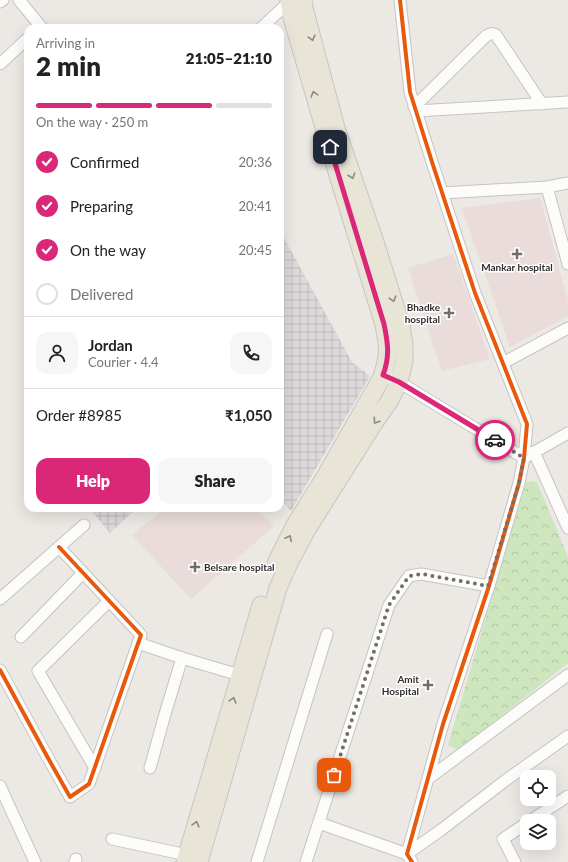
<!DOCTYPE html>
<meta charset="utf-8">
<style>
:root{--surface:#fff;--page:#f6f6f6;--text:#222;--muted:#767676;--line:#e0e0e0;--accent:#db2777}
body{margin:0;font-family:Lato,sans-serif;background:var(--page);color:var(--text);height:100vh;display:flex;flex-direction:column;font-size:15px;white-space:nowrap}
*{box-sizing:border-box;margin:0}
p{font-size:13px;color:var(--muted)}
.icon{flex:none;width:22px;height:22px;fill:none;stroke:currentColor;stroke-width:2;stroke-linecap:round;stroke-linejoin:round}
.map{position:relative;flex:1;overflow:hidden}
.drawer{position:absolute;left:24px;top:24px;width:260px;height:488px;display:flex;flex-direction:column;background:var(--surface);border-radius:12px;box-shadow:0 4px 16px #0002}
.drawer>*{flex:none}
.fabs{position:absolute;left:520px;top:770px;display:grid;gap:8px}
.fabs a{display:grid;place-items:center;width:36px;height:36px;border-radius:8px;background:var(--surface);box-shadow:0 4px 16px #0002;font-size:20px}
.pin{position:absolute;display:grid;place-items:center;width:34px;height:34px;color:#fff;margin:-17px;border-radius:8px;box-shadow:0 2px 6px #0006}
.courier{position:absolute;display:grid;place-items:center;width:40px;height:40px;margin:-20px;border:3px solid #db2777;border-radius:50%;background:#fff;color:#222;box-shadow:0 1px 5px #0007}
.summary em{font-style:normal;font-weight:800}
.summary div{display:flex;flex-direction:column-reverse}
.summary{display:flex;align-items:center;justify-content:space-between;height:68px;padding:0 12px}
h1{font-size:26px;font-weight:800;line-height:30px}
.bar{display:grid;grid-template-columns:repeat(4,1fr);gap:6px 4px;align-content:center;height:48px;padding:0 12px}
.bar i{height:5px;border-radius:3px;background:var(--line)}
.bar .selected{background:var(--accent)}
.bar p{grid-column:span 4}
.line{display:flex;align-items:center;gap:10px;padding:0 12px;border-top:1px solid var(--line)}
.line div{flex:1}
.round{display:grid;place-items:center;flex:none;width:42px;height:42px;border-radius:12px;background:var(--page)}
ol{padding:0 12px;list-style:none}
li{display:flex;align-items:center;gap:12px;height:44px}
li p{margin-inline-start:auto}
li .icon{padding:4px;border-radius:50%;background:var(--accent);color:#fff;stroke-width:4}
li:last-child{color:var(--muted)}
li i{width:22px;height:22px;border:2px solid var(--line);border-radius:50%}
.primary-button{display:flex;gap:8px;margin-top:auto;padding:8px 12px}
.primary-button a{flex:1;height:46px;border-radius:12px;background:var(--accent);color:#fff;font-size:16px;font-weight:800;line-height:46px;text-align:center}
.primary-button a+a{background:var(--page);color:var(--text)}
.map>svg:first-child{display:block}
</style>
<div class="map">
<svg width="568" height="862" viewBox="0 0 568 862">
<defs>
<pattern id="industrial-grid" width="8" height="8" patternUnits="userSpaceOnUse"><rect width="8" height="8" fill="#dcd9db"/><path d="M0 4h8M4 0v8" fill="none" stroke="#bdbbbc"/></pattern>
<pattern id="park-crowns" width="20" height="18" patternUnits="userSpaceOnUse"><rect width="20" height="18" fill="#cee6be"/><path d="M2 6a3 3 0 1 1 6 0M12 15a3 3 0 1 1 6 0" fill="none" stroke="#b1c6a4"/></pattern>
</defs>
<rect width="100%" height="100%" fill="#ece8e4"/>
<!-- industrial -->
<g fill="url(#industrial-grid)">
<path d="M283,236L352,362L370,376L291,511L280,499V239Z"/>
<path d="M89,508H137L110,533Z"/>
</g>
<!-- medical -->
<g fill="#e9dcdb">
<path d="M540,198L568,301V316L510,347L462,208Z"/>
<path d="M453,254L490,359L442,371L408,268Z"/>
<path d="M165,508H255L274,526L191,599L132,535Z"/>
</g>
<!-- park -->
<path fill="url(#park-crowns)" d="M526,482H537L568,557V663L459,750L448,745Z"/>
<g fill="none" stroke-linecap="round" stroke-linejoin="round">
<defs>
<g id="street">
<path d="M19,0L42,28"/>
<path d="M400,0L410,92L433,165L475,293L527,424L524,458L519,483L489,586L443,724L407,854L412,862"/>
<path d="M0,2L3,0"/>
<path d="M261,28L289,2L294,1"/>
<path d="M0,64L28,38"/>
<path d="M414,107L486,36C490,34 492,32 496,35L542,104"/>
<path d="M416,111L568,102"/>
<path d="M547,187L568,264"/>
<path d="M442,193L547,187L568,183"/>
<path d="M503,363L568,328"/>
<path d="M383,375L399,382L524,458L568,433"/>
<path d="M534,452L568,528"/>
<path d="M0,599L84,525"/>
<path d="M21,637L83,573"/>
<path d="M138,643L182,658"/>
<path d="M0,670L48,758L70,797L89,784L141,635L59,547"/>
<path d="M95,768L38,671L109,601"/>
<path d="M150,768L165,714L182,658L246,677"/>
<path d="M429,778L568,675"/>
<path d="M0,786L35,862"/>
<path d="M530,821L568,796"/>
<path d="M319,823L407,854L441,830L506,780L568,736"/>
<path d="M112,839L187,855"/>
<path d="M75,862L76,859"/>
<path d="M257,862L327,634"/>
<path d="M306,862L389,605L409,576L421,574L489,586"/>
<path d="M515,862L503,839L527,823"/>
</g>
<g id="primary">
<path d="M276,563L295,525L325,477L381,379C389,357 389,348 384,325L338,175L292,18L289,0"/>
<path d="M185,862L261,605"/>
<path d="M199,862L278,588L289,563L306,531L374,423L390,400L399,382L404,361V345L401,325L375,242L336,128L304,8L303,0"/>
</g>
</defs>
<!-- street casing -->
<use href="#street" stroke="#c5c4c5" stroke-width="13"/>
<!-- primary casing -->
<use href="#primary" stroke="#c6c5c4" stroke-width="19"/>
<!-- street -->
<use href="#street" stroke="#fcfcfb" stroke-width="11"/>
<!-- primary -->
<use href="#primary" stroke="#e8e4d6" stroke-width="17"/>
<defs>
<g id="cycleway">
<path d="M400,0L410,92L433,165L475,293L527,424L524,458L519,483L489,586L443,724L407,854L412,862"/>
<path d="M0,670L48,758L70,797L89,784L141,635L59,547"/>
</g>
</defs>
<!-- cycleway casing -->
<use href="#cycleway" stroke="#fff" stroke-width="6"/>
<!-- cycleway -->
<use href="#cycleway" stroke="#e8590c" stroke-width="4"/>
</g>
<!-- one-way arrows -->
<defs><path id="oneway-chevron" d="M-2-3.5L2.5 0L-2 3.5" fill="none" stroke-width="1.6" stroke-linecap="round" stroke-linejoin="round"/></defs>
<g stroke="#8b8982">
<use href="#oneway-chevron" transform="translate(312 38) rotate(75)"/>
<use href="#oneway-chevron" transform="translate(314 94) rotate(-106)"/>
<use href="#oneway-chevron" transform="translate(352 176) rotate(71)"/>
<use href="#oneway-chevron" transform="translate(393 299) rotate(73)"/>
<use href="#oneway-chevron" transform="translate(376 421) rotate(124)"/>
<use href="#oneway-chevron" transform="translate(289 538) rotate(-63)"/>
<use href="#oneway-chevron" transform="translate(233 700) rotate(-73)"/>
<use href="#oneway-chevron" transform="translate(196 824) rotate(-74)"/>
</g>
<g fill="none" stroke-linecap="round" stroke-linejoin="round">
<!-- done -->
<path stroke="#706f6e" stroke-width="4" stroke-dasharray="0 7.2" d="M334,775L389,605L409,576L422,574L488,586L519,483L524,458L495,440"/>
<!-- route -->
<path stroke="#db2777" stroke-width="5" d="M330,147L384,324C388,343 390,357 383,375L399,382L495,440"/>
</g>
<!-- markers -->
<g fill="#706f6e" stroke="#fff" stroke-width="1.5">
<path d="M515 248h4v4h4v4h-4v4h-4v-4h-4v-4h4z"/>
<path d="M447 307h4v4h4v4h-4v4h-4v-4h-4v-4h4z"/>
<path d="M193 561h4v4h4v4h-4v4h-4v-4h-4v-4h4z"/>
<path d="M426 679h4v4h4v4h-4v4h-4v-4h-4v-4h4z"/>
</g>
<g text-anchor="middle" stroke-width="3" stroke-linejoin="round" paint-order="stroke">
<!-- poi labels -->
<g font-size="10" font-weight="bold" fill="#2e2e2e" stroke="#fff" text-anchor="end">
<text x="517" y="271" text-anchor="middle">Mankar hospital</text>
<text x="440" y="311">Bhadke<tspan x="440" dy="12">hospital</tspan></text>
<text x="204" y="571" text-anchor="start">Belsare hospital</text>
<text x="419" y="683">Amit<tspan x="419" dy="12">Hospital</tspan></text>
</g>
</g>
</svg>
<div class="fabs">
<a><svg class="icon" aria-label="locate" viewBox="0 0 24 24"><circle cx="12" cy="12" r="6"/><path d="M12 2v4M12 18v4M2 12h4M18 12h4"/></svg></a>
<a><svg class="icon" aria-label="layers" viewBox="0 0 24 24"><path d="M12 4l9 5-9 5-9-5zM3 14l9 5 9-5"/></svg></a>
</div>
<div class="pin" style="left:334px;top:775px;background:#ea580c"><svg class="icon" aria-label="bag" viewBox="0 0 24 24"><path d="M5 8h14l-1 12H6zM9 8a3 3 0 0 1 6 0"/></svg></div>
<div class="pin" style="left:330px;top:147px;background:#1f2937"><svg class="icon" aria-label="home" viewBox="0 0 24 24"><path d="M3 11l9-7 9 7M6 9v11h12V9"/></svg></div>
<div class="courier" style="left:495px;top:440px"><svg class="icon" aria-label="car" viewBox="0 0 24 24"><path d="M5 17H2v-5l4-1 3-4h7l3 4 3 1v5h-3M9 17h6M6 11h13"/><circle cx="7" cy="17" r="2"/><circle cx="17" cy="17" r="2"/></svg></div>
<section class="drawer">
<div class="summary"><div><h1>2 min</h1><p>Arriving in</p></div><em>21:05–21:10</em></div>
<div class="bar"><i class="selected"></i><i class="selected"></i><i class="selected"></i><i></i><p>On the way · 250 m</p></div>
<ol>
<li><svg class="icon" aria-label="check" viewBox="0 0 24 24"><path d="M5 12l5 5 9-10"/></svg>Confirmed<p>20:36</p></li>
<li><svg class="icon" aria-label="check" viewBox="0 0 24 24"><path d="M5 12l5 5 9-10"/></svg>Preparing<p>20:41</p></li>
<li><svg class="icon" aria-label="check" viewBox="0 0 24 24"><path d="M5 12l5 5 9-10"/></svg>On the way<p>20:45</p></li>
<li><i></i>Delivered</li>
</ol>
<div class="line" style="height:72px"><a class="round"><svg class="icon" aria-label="person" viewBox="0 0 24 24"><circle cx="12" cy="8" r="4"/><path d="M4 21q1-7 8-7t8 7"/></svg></a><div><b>Jordan</b><p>Courier · 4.4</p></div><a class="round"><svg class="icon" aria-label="phone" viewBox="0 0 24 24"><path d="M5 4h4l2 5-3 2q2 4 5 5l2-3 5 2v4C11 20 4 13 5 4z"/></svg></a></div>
<div class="line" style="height:52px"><div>Order #8985</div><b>₹1,050</b></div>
<div class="primary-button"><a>Help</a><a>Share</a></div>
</section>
</div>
